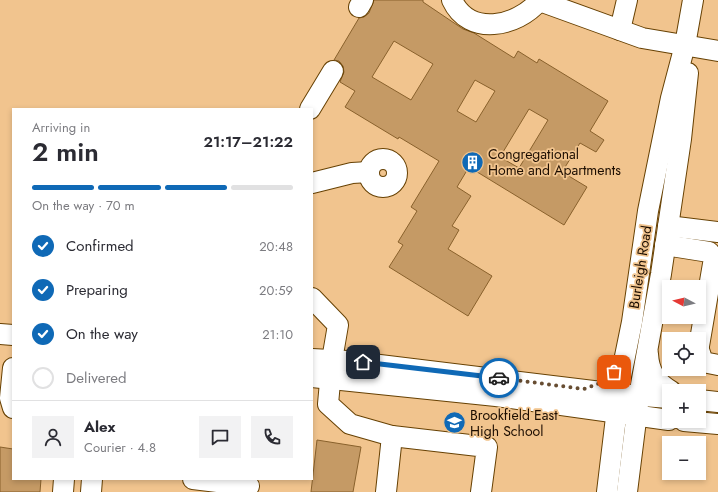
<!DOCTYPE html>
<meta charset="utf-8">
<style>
:root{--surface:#fff;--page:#f2f2f3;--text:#2b2b33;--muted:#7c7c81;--line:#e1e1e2;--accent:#0f69b6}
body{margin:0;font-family:Jost,sans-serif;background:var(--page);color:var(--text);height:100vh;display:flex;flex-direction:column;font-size:15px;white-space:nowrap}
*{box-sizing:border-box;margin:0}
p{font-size:13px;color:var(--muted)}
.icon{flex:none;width:22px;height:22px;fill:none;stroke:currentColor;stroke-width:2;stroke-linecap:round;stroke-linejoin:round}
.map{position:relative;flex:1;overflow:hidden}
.side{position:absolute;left:12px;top:108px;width:301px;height:372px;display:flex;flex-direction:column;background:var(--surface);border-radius:0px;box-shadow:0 2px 6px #0003}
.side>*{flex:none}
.needle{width:26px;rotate:277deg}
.buttons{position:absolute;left:662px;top:280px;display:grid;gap:8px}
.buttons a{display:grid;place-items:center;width:44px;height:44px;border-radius:0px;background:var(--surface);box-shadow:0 2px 6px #0003;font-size:20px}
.pin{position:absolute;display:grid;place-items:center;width:34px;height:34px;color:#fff;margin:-17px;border-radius:8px;box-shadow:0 2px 6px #0006}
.courier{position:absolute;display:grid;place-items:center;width:40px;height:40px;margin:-20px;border:3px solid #0f69b6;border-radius:50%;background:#fff;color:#222;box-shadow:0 1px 5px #0007}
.overview em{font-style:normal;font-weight:600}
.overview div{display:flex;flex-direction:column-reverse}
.overview{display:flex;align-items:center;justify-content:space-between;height:68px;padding:0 20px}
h1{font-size:26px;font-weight:600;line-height:30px}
.bar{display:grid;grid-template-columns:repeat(4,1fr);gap:6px 4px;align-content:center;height:48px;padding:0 20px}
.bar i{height:5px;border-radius:3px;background:var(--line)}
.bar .on{background:var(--accent)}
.bar p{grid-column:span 4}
.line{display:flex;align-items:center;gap:10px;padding:0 20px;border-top:1px solid var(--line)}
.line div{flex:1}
.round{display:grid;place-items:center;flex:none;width:42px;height:42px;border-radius:0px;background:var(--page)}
ol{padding:0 20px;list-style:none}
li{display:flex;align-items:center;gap:12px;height:44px}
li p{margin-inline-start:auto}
li .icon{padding:4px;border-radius:50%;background:var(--accent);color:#fff;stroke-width:4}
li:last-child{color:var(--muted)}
li i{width:22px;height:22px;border:2px solid var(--line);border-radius:50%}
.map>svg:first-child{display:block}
</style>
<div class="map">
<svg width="718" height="492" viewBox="0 0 718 492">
<rect width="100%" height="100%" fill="#f1c48e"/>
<!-- building -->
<g fill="#c59a65" stroke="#89612c" fill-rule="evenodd">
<path d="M374,0H423V2L463,29L474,33L514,58L518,51L537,63L539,59L608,101L590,131L604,140L596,152L580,143L562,172L587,187L564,225L469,167L457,187L471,196L452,226L459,230L448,249L492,276L468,316L389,267L403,245L398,242L417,211L411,207L439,161L399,137L398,139L345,107L355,91L340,82L344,72L343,66L339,61L334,60L359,18L364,17L369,13ZM394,41L433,64L411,100L372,77ZM475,80L495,91L476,122L457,111ZM529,109L548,120L519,168L500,157Z"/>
<path d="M317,440L361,447L353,492H311Z"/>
<path d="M0,447L13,449V479H41L40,492H0Z"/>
</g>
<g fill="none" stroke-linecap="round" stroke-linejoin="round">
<defs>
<g id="minor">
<path d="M452,0C469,37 517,27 539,1"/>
<path d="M537,0L642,38L718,51"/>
<path d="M359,7L363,0"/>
<path d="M620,30L627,0"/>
<path d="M310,109L333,71"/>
<circle cx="383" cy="173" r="14"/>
<path d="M312,183L352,173L369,172"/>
<path d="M668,226L718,232"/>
<path d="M665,245L709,252L714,258L699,346"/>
<path d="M312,298L338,325L332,360L328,404L350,424L392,436L386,492"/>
<path d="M0,334L13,335"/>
<path d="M699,350L703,362L718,365"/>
<path d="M648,354C649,372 656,382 671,391"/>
<path d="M312,359L347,361L618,394L669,398"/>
<path d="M13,368L10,398L13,408"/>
<path d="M312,377L496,396L669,420"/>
<path d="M699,400L718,402"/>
<path d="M684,421L718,424"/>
<path d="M392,436L487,447L481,492"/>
<path d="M193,479L249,486"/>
<path d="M63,492L64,479"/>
<path d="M91,492L92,479"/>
<path d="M607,492L621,376L632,322L648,211L671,98L685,45L693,0"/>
<path d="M627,492L639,396L661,274L681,139L688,73"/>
</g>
</defs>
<!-- minor casing -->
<use href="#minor" stroke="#674103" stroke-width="22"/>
<!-- minor -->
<use href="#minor" stroke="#fff" stroke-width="20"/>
</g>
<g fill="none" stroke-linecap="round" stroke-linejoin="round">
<!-- done -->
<path stroke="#674d32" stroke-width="4" stroke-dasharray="0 7.2" d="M499,378L584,389L600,383L614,372"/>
<!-- route -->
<path stroke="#0f69b6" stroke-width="5" d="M363,362L499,378"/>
</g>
<!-- icons -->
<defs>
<symbol id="building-disc" viewBox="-11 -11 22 22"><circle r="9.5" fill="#0f69b6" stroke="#f1c48e"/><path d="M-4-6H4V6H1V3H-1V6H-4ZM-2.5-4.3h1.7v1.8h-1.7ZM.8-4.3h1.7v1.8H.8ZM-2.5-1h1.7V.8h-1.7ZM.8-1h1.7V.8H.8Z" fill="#fff"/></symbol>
<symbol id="school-disc" viewBox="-11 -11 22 22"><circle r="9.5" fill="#0f69b6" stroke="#f1c48e"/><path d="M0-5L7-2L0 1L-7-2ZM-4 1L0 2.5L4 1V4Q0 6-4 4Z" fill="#fff"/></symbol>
</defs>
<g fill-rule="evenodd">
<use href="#building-disc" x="460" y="150" width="25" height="25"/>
<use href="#school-disc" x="442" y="410" width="25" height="25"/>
</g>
<g text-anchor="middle" stroke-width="3.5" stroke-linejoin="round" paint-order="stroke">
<!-- poi labels -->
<g font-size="14" fill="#1c0d00" stroke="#f1c48e" text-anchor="start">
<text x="488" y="159">Congregational<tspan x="488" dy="16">Home and Apartments</tspan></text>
<text x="470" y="420">Brookfield East<tspan x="470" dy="16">High School</tspan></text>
</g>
<!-- street labels -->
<g font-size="14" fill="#1c0d00" stroke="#f1c48e">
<text transform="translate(640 267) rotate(-81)" y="5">Burleigh Road</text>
</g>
</g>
</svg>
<div class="buttons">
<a><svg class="needle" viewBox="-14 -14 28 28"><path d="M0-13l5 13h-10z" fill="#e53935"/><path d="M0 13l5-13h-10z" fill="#7c7c81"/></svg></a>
<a><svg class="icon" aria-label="locate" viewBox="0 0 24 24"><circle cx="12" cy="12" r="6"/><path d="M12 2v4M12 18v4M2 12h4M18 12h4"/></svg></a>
<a>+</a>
<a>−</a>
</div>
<div class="pin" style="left:614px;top:372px;background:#ea580c"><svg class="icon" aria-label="bag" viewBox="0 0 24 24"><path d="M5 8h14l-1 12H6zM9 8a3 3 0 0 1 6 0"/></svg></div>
<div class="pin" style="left:363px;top:362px;background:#1f2937"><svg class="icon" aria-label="home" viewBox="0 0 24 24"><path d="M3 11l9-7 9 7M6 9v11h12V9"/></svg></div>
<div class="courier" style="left:499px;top:378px"><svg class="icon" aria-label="car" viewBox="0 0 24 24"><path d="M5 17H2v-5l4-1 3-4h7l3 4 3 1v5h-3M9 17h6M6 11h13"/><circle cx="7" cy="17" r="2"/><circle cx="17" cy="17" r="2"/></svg></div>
<section class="side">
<div class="overview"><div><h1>2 min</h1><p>Arriving in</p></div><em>21:17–21:22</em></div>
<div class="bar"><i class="on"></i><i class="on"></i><i class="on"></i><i></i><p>On the way · 70 m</p></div>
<ol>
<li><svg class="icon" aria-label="check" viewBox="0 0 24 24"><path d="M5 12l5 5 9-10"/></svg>Confirmed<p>20:48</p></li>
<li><svg class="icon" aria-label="check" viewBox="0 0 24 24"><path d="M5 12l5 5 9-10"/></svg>Preparing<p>20:59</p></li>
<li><svg class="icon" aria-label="check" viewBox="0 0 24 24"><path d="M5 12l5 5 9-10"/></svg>On the way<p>21:10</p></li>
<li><i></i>Delivered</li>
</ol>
<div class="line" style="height:72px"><a class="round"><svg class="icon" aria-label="person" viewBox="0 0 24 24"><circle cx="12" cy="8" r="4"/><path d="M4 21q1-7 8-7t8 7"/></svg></a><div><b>Alex</b><p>Courier · 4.8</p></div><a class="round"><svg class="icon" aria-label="chat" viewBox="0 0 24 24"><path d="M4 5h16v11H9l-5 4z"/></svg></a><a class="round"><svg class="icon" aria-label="phone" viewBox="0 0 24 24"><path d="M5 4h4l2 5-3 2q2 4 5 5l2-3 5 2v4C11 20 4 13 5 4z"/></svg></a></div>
</section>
</div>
